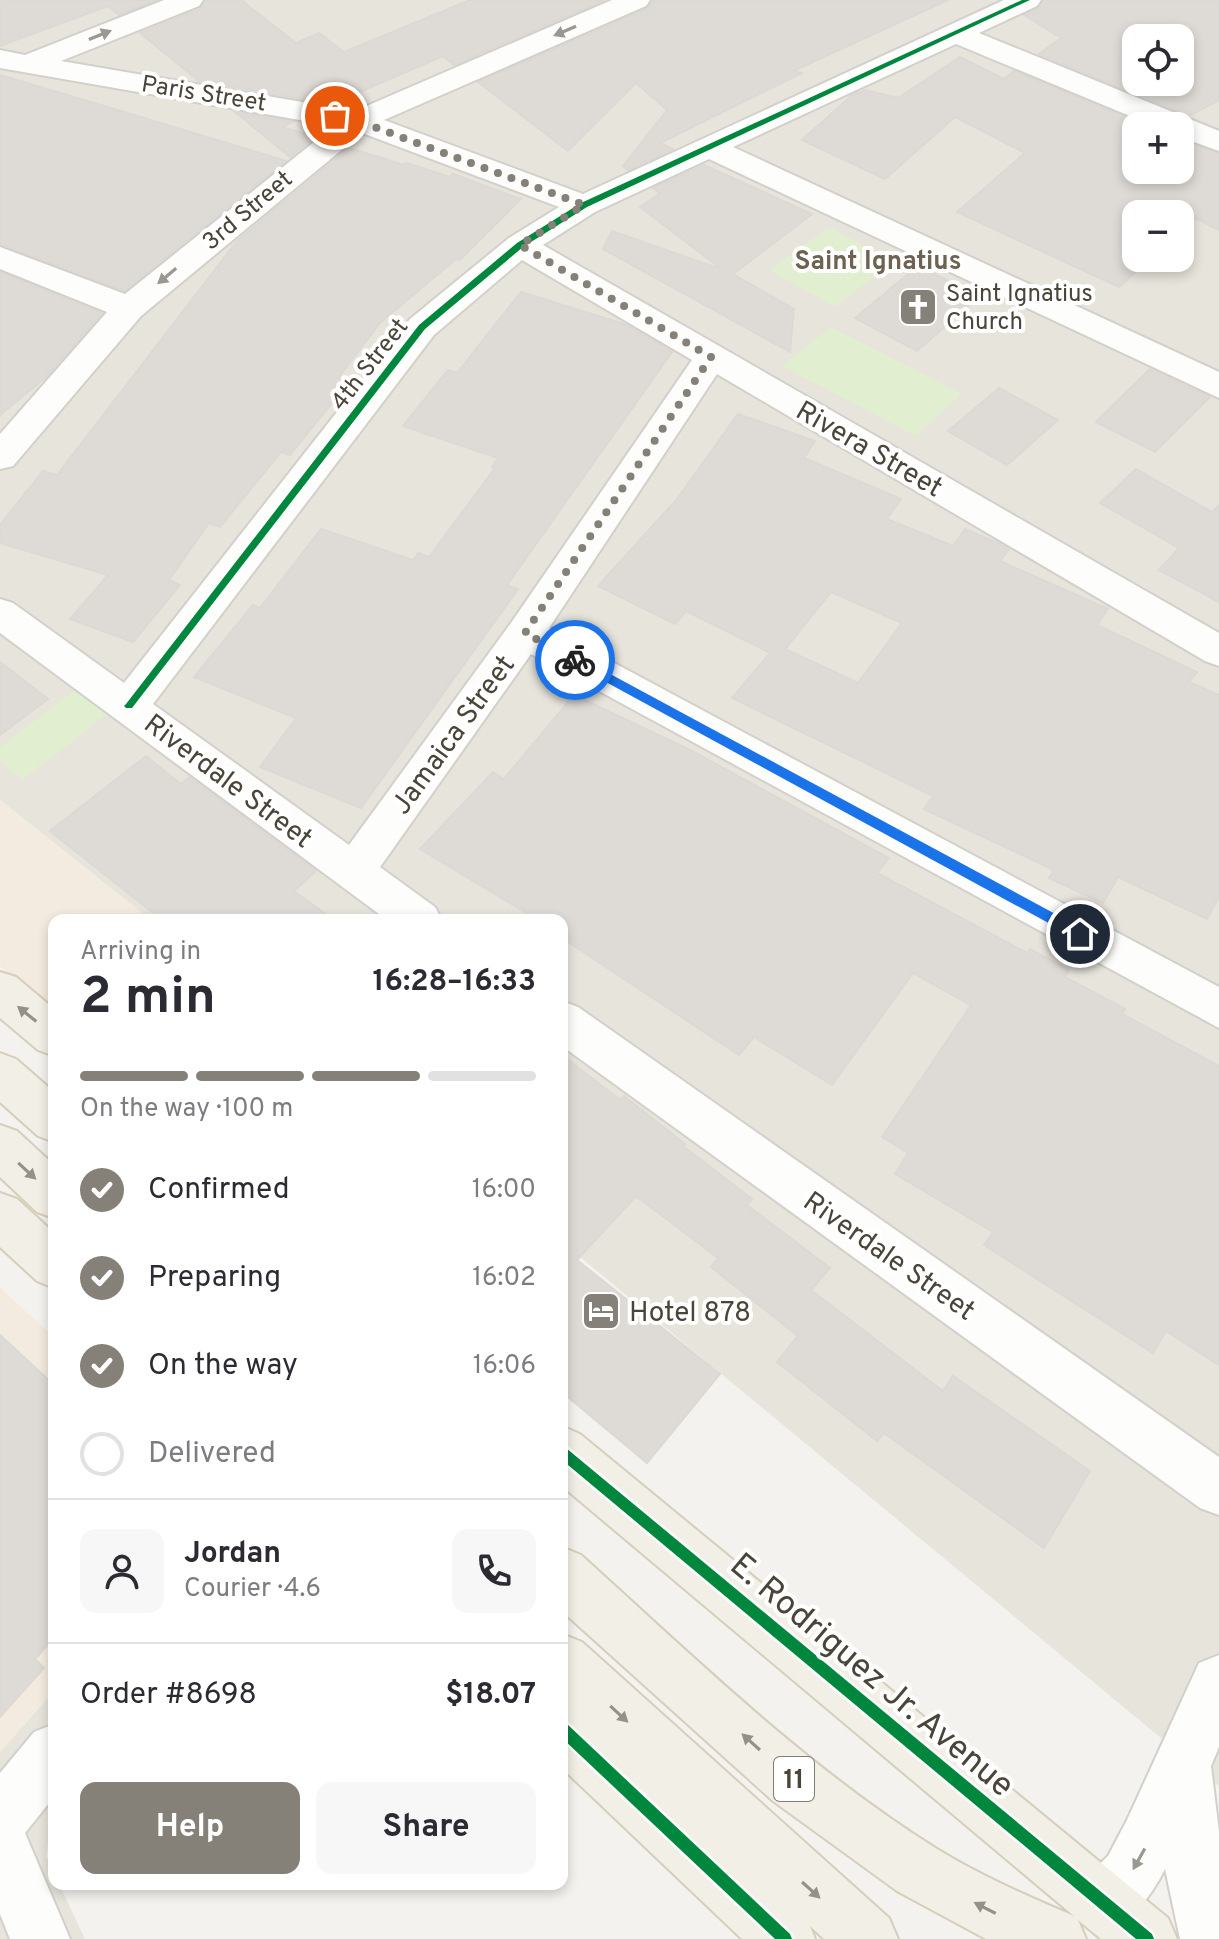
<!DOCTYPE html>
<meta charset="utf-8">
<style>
:root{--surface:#fff;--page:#f7f7f7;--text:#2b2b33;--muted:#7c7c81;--line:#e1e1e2;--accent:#868178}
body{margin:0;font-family:Overpass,sans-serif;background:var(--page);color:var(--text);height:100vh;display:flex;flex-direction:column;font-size:30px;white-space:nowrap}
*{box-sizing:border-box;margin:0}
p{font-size:26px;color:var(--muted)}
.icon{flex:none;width:44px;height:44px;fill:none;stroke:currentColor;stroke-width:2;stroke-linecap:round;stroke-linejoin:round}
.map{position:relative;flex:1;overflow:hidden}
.details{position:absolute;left:48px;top:914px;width:520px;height:976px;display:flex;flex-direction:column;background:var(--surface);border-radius:16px;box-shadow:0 4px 12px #0003}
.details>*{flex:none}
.tools{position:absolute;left:1122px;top:24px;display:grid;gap:16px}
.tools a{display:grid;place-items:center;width:72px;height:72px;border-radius:16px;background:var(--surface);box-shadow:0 4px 12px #0003;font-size:40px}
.pin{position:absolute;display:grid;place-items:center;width:68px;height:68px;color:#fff;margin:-34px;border:4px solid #fff;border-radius:50%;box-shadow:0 2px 8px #0007}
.courier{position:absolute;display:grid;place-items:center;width:80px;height:80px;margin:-40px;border:6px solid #1a73e8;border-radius:50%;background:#fff;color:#222;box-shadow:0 2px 10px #0007}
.summary em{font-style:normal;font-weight:700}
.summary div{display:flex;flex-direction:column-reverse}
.summary{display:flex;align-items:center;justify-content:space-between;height:136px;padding:0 32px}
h1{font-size:52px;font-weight:700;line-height:60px}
.bar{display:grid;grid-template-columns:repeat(4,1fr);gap:12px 8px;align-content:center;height:96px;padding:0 32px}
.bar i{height:10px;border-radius:6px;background:var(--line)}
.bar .current{background:var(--accent)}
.bar p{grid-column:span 4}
.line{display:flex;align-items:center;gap:20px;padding:0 32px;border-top:2px solid var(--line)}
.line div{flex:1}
.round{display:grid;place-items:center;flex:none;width:84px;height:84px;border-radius:16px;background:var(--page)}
ol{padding:0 32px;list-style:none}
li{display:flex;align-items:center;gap:24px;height:88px}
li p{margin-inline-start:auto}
li .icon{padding:8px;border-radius:50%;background:var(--accent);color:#fff;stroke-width:4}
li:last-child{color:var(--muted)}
li i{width:44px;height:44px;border:4px solid var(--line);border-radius:50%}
.primary-button{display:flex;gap:16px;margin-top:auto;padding:16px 32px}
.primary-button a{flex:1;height:92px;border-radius:16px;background:var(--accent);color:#fff;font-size:32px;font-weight:700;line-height:92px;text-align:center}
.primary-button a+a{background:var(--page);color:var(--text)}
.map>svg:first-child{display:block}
</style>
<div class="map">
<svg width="1219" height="1939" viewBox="0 0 1219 1939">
<rect width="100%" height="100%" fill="#f4f2ee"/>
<!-- residential -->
<g fill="#e7e4dc" fill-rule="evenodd">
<path d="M0,0H1219V1786L562,1242V920H151L0,800ZM1136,38H1180V82H1136ZM1136,126H1180V170H1136ZM1136,214H1180V258H1136Z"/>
<path d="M54,1691V1805L46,1856L54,1874V1884H59L85,1939H0V1752Z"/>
</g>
<!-- commercial -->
<g fill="#f3ebdf">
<path d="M0,800L151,920H54V1009L0,966Z"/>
<path d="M0,1288L54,1337V1691L0,1752Z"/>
</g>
<!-- green -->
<g fill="#e1eecf">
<path d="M829,227L894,262L835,307L769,270Z"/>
<path d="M831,327L962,394L916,436L782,366Z"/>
<path d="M75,690L107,714L23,780L0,762V747Z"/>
</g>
<!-- building -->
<g fill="#dedbd6" stroke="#dcd9d4" stroke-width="2" fill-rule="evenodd">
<path d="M0,0H156L119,15L108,6L0,46Z"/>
<path d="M206,0H241L296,43L319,33L344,52L470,0H604L454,65L443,56L332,104L199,81L140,33L200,9Z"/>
<path d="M653,0H948L793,71L802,73L660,143L673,149L628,170L623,166L667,110L636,83L568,151L478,82L647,9Z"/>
<path d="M1044,0H1219V100L1189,116L1039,54L1061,38L1024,15L1038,9ZM1136,38H1180V82H1136Z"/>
<path d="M960,57L1004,79L1014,71L1146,126H1136V170H1180V140L1219,154V230L1196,218L1180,232V214H1136V258H1151L1119,287L957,212L1025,153L955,117L885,179L802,140L852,95L865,90L898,98Z"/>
<path d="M0,75L121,111L286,161L124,291L0,244Z"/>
<path d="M235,112L293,122L282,127L315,137L290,157Z"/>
<path d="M349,148L404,165L406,163L450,177L453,174L521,199L460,260L456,259L380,323L338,378L349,382L290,455L281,452L220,527L209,523L169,580L180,585L133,642L70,619L108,575L0,543V525L43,471L57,475L237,241Z"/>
<path d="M704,165L812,214L733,274L794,309L790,352L603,249L612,231L723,270L640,207L660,193L653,188Z"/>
<path d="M918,266L980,296L917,351L855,318Z"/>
<path d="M0,272L102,313L45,378L0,415Z"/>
<path d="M521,292L627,325L672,352L507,585L518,589L361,808L260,767L296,718L194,677L253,605L260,608L321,529L413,560L418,553L429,557L495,468L492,467L498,458L403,426L448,370L457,373Z"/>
<path d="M1150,369L1210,397L1155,452L1096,422Z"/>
<path d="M999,388L1058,420L1007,465L948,431Z"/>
<path d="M738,414L815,441L804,458L901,499L887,519L953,546L965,529L1000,544L1009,549L1000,561L1108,609L1097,625L1197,672L1189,682L1219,695V897L1207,919L1118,877L1103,903L1049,878L1054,870L924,809L933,796L732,698L770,653L686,611L675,624L598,586L677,499ZM831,592L902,623L858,683L785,649Z"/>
<path d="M1136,469L1212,512L1219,505V602L1159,570L1179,548L1100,503Z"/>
<path d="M0,662L48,699L0,735Z"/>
<path d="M574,695L690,750L889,858L877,873L1027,953L1030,949L1069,970L1065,977L1125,1009L1122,1014L1219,1066V1365L1166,1331L1153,1353L984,1245L993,1232L895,1174L908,1153L882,1137L971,1005L913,973L832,1085L754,1037L739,1055L562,938V920H538L420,849L493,772L504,779Z"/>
<path d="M146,756L181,784L189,777L316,871L294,891L334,920H162L50,831Z"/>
<path d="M562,1055L620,1100L624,1096L685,1144L683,1146L752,1199L747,1205L830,1268L811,1290L943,1391L953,1376L1090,1471L1044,1548L884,1433L877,1441L777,1362L798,1336L711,1267L718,1258L636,1196L577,1260L720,1374L647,1463L562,1392Z"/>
<path d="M0,1335L54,1385V1638L35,1659L44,1668L0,1717Z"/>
</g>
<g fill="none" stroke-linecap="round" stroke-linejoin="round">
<defs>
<g id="street">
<path d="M164,0H203L199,6L61,61L355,111L612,0H650L646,6L384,120L583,194L1004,0H1041L1037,6L979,33L1219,131V151L1180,137V126H1154L956,44L733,147L1219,372V398L709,159L595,212L543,245L1219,633V666L1205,661L717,374L549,628L1219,987V1028L531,654L380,867L435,907L442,920H387L0,633V599L13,603L124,683L410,319L509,238L559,207L362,133L141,316L13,466L0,469V434L107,312L0,269V247L125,294L334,126L0,68V50L25,55ZM522,260L692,360L511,623L349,845L153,704L434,335Z"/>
<path d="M562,1001L578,1007L1219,1457V1515L1200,1508L562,1046Z"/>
<path d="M1219,1655V1747L1211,1766L1219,1832V1939H1180L1165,1869C1150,1898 1134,1919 1103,1932L1082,1923L1073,1902L1082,1881L1108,1856L1127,1820L1199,1663Z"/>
<path d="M54,1724V1797L25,1833L70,1939H10L0,1914V1773L34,1732Z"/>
</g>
<g id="primary">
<path d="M0,972L16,977L54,1009V1056L38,1050L0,1018Z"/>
<path d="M0,1053L16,1059L54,1092V1142L38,1136L0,1102Z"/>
<path d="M0,1125L17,1131L54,1165V1218L37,1212L0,1177Z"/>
<path d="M0,1193L17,1199L54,1233V1288L37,1281L0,1247Z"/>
<path d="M562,1426L580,1434L1168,1918L1177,1939H1101L1078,1920L1086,1939H986L897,1891L773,1801L562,1611V1547L581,1555C695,1658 806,1767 937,1849C981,1876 1027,1896 1074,1916L562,1486Z"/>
<path d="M562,1634L582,1642L889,1918L898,1939H824L810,1926L815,1939H742L562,1768Z"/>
</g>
</defs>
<!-- street casing -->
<use href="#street" stroke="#d2d0cb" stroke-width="4"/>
<!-- primary casing -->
<use href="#primary" stroke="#d6cebb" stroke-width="4"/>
<!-- street -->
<use href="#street" fill="#fdfdfc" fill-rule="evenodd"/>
<!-- primary -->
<use href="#primary" fill="#f2efe6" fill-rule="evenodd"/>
<defs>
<g id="cycleway">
<path d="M1022,0H1030L587,207L523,247L425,329L132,708H126L124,706L126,704L419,325L517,243L581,203Z"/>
<path d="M562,1446L566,1448L1152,1934L1154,1939H1136L562,1460Z"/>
<path d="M562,1723L567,1724L790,1934L792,1939H775L562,1738Z"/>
</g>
</defs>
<!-- cycleway casing -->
<use href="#cycleway" stroke="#fff" stroke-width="5"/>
<!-- cycleway -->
<use href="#cycleway" fill="#00873e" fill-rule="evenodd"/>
</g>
<!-- one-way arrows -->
<defs><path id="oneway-solid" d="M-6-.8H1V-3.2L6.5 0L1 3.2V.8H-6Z" transform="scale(2)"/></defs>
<g fill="#9b9791">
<use href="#oneway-solid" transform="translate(565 31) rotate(157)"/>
<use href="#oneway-solid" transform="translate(100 35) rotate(-22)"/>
<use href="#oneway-solid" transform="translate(167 276) rotate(140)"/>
<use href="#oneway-solid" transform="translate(1139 1859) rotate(119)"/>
</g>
<g fill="#969187">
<use href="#oneway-solid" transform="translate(27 1014) rotate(-141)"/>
<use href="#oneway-solid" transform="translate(27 1171) rotate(43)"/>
<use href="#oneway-solid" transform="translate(619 1714) rotate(43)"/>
<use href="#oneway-solid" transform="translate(751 1742) rotate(-138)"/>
<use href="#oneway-solid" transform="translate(811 1890) rotate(42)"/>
<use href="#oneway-solid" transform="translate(985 1908) rotate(-153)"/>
</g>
<!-- route -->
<path fill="#1a73e8" d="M575,655L1085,930V938H1076L571,663V657Z"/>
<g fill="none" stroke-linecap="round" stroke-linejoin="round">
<!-- done -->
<path stroke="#868178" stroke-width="8" stroke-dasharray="0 14.4" d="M335,116L358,121L584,205L520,245L711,357L525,633L575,660"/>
</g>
<!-- icons -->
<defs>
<symbol id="church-square" viewBox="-11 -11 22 22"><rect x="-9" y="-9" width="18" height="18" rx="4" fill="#868178" stroke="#fff"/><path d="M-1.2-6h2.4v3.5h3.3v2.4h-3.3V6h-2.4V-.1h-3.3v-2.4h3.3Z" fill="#fff"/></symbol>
<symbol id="hotel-square" viewBox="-11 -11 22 22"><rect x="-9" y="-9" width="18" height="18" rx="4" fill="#868178" stroke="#fff"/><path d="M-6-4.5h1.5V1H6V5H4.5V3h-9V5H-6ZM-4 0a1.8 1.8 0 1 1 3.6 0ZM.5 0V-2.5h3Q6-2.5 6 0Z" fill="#fff"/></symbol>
</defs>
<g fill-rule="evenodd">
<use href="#church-square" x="896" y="285" width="44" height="44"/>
<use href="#hotel-square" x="579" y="1289" width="44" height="44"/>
</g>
<g text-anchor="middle" stroke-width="8" stroke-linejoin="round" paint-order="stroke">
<!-- far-street labels -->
<g font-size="24" fill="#4b4439" stroke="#fff">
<text transform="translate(204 93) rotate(9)" y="8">Paris Street</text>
<text transform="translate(247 210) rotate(-40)" y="8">3rd Street</text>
<text transform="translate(369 364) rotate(-52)" y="8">4th Street</text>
</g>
<!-- far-poi labels -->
<g font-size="24" fill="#4b4439" stroke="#fff" text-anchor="start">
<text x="946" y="301">Saint Ignatius<tspan x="946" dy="28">Church</tspan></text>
</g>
<!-- far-quarter labels -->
<g font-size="26" font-weight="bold" fill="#6e6250" stroke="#fff">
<text x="878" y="269">Saint Ignatius</text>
</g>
<!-- shield labels -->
<rect fill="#fff" stroke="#817c74" stroke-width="2" x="774" y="1757" width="40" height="44" rx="6"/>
<g font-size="26" font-weight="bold" fill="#4b4439">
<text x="794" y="1788">11</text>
</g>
<!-- street labels -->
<g font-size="28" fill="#4b4439" stroke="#fff">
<text transform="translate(870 448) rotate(30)" y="10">Rivera Street</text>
<text transform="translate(452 734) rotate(-54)" y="10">Jamaica Street</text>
<text transform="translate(229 780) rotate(37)" y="10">Riverdale Street</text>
<text transform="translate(890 1255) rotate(35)" y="10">Riverdale Street</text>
</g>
<!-- poi labels -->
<g font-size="28" fill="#4b4439" stroke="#fff" text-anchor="start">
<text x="629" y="1321">Hotel 878</text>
</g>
<!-- near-street labels -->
<g font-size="34" fill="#4b4439" stroke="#fff">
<text transform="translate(873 1674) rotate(40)" y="12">E. Rodriguez Jr. Avenue</text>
</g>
</g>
</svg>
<div class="tools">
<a><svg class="icon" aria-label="locate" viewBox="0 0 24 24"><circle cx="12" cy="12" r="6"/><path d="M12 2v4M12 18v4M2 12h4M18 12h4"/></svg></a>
<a>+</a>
<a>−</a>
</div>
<div class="pin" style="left:335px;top:116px;background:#ea580c"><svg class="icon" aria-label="bag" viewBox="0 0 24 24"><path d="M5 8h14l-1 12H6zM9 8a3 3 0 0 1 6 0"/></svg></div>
<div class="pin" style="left:1080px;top:934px;background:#1f2937"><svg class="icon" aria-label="home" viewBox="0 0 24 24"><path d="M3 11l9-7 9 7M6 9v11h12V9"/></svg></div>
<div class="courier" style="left:575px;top:660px"><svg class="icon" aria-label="bike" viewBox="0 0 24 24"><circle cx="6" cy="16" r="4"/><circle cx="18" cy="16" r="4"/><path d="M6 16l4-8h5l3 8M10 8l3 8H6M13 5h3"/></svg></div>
<section class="details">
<div class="summary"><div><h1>2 min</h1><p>Arriving in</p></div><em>16:28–16:33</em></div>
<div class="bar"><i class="current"></i><i class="current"></i><i class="current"></i><i></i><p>On the way · 100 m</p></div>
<ol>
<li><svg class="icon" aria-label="check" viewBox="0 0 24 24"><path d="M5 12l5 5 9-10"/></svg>Confirmed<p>16:00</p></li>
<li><svg class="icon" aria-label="check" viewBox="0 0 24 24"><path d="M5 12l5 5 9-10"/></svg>Preparing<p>16:02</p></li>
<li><svg class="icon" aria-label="check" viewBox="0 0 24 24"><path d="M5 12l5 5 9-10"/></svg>On the way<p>16:06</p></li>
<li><i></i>Delivered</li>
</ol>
<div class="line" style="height:144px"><a class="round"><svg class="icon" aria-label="person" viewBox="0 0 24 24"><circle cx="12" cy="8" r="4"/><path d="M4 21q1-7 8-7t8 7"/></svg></a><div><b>Jordan</b><p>Courier · 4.6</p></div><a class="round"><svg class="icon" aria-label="phone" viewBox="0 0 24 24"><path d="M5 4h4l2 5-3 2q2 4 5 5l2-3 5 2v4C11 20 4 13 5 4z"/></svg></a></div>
<div class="line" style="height:104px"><div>Order #8698</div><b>$18.07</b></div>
<div class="primary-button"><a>Help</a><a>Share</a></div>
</section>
</div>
